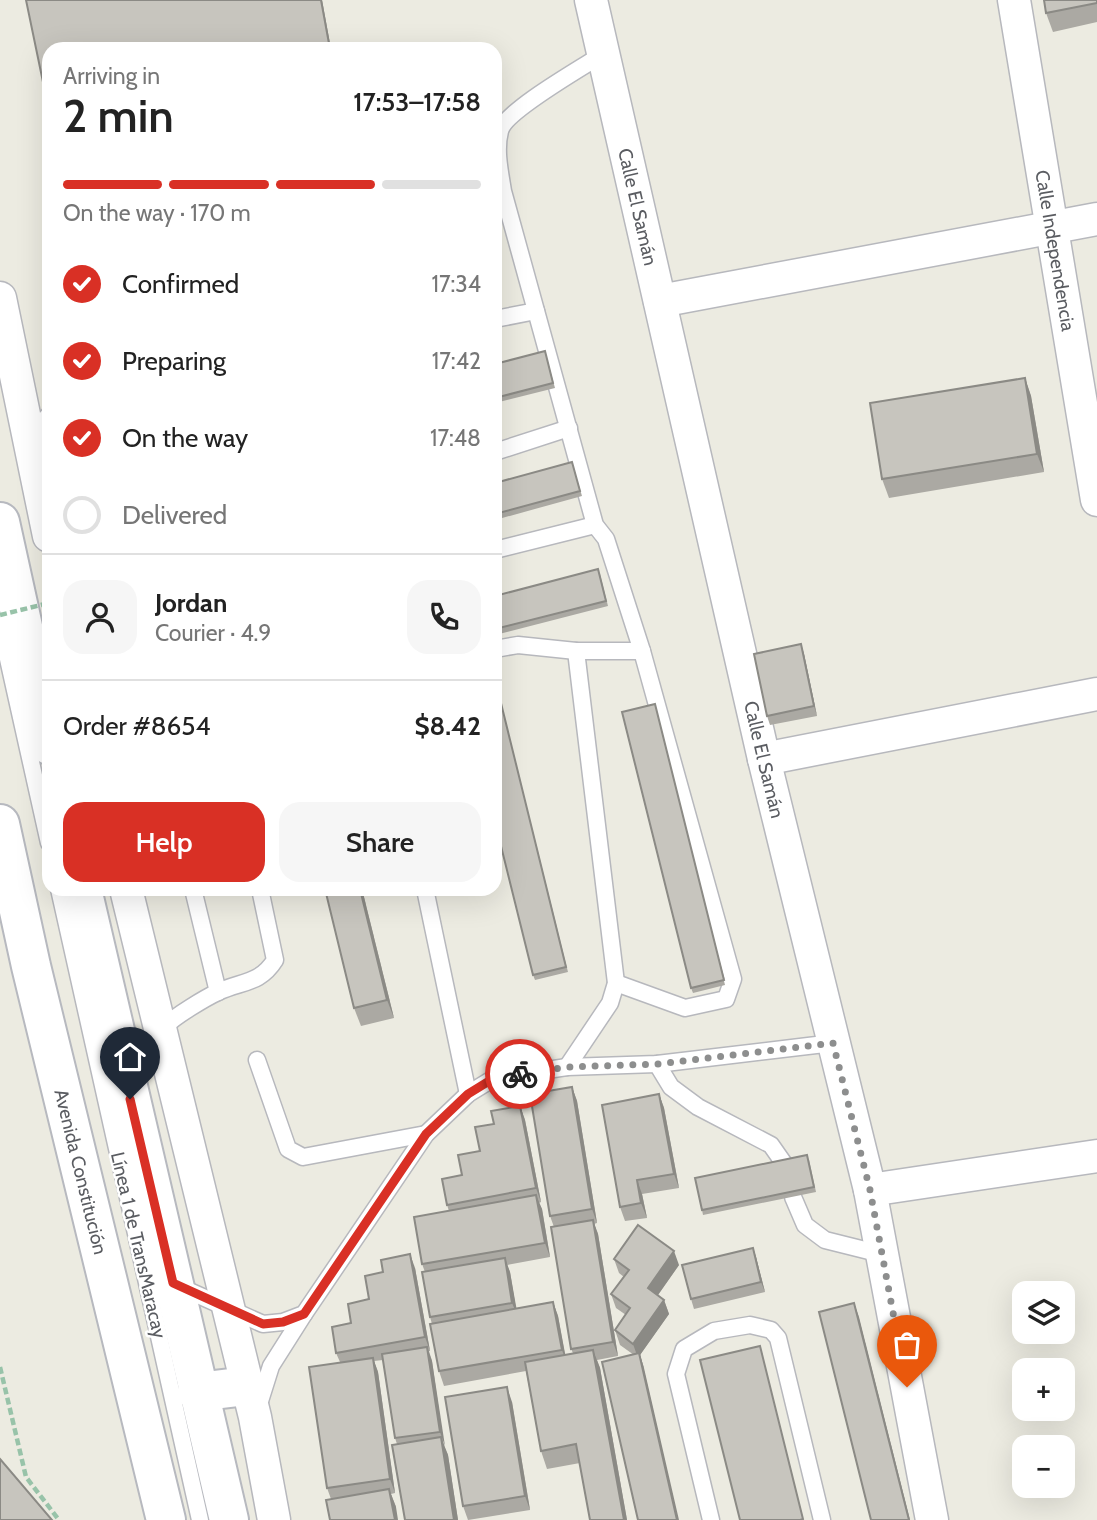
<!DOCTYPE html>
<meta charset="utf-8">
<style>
:root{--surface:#fff;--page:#f6f6f6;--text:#222;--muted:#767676;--line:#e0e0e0;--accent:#d93025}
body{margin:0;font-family:Cabin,sans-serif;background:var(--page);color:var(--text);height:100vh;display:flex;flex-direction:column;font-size:26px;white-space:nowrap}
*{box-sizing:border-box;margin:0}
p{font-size:23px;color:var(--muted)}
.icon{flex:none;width:38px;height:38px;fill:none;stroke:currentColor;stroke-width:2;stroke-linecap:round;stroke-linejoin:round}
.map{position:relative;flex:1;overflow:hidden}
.panel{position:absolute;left:42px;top:42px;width:460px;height:854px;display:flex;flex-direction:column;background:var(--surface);border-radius:21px;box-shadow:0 7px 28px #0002}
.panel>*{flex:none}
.buttons{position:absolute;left:1012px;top:1281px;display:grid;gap:14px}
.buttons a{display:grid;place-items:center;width:63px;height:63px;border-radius:14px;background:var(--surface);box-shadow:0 7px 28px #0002;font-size:35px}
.pin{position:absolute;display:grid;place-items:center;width:60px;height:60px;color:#fff;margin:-72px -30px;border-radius:50% 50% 50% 0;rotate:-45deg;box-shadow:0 0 7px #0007}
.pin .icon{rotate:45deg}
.courier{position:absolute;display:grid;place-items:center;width:70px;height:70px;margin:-35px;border:5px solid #d93025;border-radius:50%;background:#fff;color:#222;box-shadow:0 2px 9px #0007}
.headline em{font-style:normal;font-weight:600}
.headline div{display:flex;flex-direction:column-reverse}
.headline{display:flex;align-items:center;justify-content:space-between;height:119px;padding:0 21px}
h1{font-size:46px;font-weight:600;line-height:52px}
.bar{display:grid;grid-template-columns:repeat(4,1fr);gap:10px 7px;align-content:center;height:84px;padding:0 21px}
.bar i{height:9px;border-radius:5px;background:var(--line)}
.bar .current{background:var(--accent)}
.bar p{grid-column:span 4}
.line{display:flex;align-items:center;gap:18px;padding:0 21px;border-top:2px solid var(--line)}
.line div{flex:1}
.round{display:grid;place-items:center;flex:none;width:74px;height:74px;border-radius:21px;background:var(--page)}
ol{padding:0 21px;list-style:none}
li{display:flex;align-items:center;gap:21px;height:77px}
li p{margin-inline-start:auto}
li .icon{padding:7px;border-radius:50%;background:var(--accent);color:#fff;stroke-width:4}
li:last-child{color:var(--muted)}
li i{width:38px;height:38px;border:4px solid var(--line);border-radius:50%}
.action{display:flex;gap:14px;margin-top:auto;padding:14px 21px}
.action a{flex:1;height:80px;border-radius:21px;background:var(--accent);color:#fff;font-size:28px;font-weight:600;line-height:80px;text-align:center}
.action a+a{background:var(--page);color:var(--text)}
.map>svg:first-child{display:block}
</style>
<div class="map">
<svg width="1097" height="1520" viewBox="0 0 1097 1520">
<rect width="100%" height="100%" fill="#ecebe1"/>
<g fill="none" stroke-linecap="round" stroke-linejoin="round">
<defs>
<g id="lane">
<path d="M603,54C583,67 505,111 500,131C495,150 500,172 503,191L595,525L606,539L642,651L733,979L726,999L685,1008L616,983"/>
<path d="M495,319L536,311"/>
<path d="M29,437L49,415"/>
<path d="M495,452L569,428"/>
<path d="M495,550L595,525"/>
<path d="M0,623L49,843"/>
<path d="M495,649L518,645L576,651"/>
<path d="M59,889L200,1520"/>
<path d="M193,889L218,992"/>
<path d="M425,889L468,1094"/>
<path d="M163,1037C164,1034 164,1030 166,1026C173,1017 207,997 218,992C242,981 260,984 275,960L260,889"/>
<path d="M257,1060L288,1149L303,1157L426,1134"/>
<path d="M657,1064L671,1087L698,1107L771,1145L785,1165"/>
<path d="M567,1067L610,1003L616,983L576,651H642"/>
<path d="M793,1197L805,1225L825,1240L881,1254"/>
<path d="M178,1286L263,1324L283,1322L304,1314L426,1134L468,1094L494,1078L567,1067L657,1064L833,1043"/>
<path d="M260,1401L271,1366L304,1314"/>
<path d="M711,1520L676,1374L684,1349L714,1331L750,1325L771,1330L778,1338L822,1520"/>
</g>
<g id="street">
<path id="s1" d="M591,0L764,759L870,1190L932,1520"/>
<path id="s2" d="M1014,0L1097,500"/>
<path d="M0,298L49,536"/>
<path d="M660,301L1097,219"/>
<path d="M764,759L1097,694"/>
<path d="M126,889L255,1417L274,1520"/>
<path d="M870,1190L1097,1156"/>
</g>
<g id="secondary">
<path d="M0,522L49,745"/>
<path id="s3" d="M0,824L31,966L166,1520"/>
<path d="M82,889L229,1520"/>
<path d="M197,1392L247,1386"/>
</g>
</defs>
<!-- lane casing -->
<use href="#lane" stroke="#b7b8bd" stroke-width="19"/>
<!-- street casing -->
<use href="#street" stroke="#b7b8bd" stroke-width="35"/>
<!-- secondary casing -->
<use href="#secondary" stroke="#b7b9bf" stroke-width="42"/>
<!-- path -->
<path stroke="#98c3a9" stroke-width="4.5" stroke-dasharray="7 3.5" stroke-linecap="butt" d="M0,1367L26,1477L59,1520"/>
<!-- lane -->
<use href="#lane" stroke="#fff" stroke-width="16"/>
<!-- street -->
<use href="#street" stroke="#fff" stroke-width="32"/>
<!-- secondary -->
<use href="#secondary" stroke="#fff" stroke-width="38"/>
<!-- path-bridge -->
<path stroke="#98c3a9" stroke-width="4.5" stroke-dasharray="7 3.5" stroke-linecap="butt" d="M0,615L49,603"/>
</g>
<!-- wall -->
<g fill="#aba9a3">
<path d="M1097,0V22L1053,32L1046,13Z"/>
<path d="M545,351L555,388L495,403V364Z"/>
<path d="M1025,378L1031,396L1044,472L889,498L882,479Z"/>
<path d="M572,462L582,496L495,520V483Z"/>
<path d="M600,574L608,606L495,635V596Z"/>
<path d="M801,644L804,654L817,716L770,725L767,716Z"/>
<path d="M498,691L568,972L535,980L533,975Z"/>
<path d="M655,704L725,985L693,993L691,988Z"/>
<path d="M362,889L394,1018L361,1026L354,1008Z"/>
<path d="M572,1087L577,1101L597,1223L594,1224L598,1234L618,1356L597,1360L600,1368L627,1520H590L580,1463L547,1469L541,1451L526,1371L444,1386L439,1371L432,1324L430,1317L425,1272L422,1264L449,1211L447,1205L462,1175L480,1151L494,1124L520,1106L525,1120L541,1202L539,1203L542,1209L550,1257L507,1265L510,1272L516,1309L553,1302L558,1316L565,1355L573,1353L571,1349L554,1227L550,1216Z"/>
<path d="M659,1094L664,1108L679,1188L642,1194L647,1218L625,1221L620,1207Z"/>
<path d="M809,1160L816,1192L703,1215L702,1210Z"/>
<path d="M753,1248L756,1257L765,1292L694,1309L691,1299Z"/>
<path d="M614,1259L679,1265L658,1295L664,1300L669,1314L640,1355L644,1368L634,1355L620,1345L615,1330L626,1315L616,1308L611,1294L624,1277L619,1273Z"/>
<path d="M415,1268L430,1351H429L432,1361L444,1446L448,1455L458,1520H405L397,1444L395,1438L383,1360L374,1361L378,1372L395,1493L391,1494L396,1507L331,1499L327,1488L340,1362L336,1353L351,1323L369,1299Z"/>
<path d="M512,1402L530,1510L468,1520L463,1506Z"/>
</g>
<!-- shaded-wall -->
<g fill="#8b8a85">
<path d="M321,0H322L331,49H330Z"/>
<path d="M1025,378L1031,396L1044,472L1037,454Z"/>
<path d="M801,644L804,654L817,716L814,706Z"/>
<path d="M360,889H362L394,1018L387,1000Z"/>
<path d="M572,1087L577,1101L597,1223L592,1209Z"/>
<path d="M659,1094L664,1108L679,1188L674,1174Z"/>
<path d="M520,1106L525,1120L541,1202L536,1188Z"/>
<path d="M637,1180L642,1194L647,1218L641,1203Z"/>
<path d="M536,1195L542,1209L550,1257L545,1243Z"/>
<path d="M593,1220L598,1234L618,1356L613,1342Z"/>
<path d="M753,1248L756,1257L765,1292L761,1282Z"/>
<path d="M674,1251L679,1265L653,1302L648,1288Z"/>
<path d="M410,1254L415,1268L430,1351L425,1337Z"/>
<path d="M505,1258L510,1272L518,1317L512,1303Z"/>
<path d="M664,1300L669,1314L640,1355L644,1368L679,1520H677L638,1358L633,1344Z"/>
<path d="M553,1302L558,1316L567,1364L562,1350Z"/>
<path d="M854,1303L859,1317L910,1520H909Z"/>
<path d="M427,1347L432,1361L445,1446L440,1432Z"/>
<path d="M593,1350L600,1368L627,1520H624Z"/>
<path d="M373,1358L378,1372L395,1493L390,1479Z"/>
<path d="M507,1387L512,1402L530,1510L525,1496Z"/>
<path d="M441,1437L448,1455L458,1520H454Z"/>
<path d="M389,1489L396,1507L398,1520H395Z"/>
</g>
<!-- building -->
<g fill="#c7c5be" stroke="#8b8a85" stroke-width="2">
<path d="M26,0H321L330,49H49V111Z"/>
<path d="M1044,0H1097V3L1046,13Z"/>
<path d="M545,351L553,383L495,398V364Z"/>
<path d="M1025,378L1037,454L882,479L870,403Z"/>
<path d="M572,462L580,491L495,514V483Z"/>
<path d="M598,569L606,601L495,629V596Z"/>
<path d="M801,644L814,706L767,716L754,654Z"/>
<path d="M495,691H498L566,967L533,975L495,822Z"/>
<path d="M655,704L724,980L691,988L622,712Z"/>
<path d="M325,889H360L387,1000L354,1008Z"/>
<path d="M572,1087L592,1209L550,1216L530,1094Z"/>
<path d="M659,1094L674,1174L637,1180L641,1203L620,1207L602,1105Z"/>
<path d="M520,1106L536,1188L447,1205L442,1179L462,1175L458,1155L480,1151L475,1127L494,1124L491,1111Z"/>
<path d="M807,1155L814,1187L702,1210L695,1178Z"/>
<path d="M536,1195L545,1243L422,1264L414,1217Z"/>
<path d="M593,1220L613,1342L571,1349L551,1227Z"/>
<path d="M638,1225L674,1251L648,1288L664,1300L633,1344L615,1330L630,1308L611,1294L629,1270L614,1259Z"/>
<path d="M753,1248L761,1282L691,1299L682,1265Z"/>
<path d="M410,1254L425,1337L336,1353L332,1327L351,1323L348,1304L369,1299L365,1276L383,1272L381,1260Z"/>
<path d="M505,1258L512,1303L430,1317L422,1272Z"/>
<path d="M553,1302L562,1350L439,1371L430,1324Z"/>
<path d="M854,1303L909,1520H871L819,1312Z"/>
<path d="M760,1346L803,1519L800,1520H740L700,1360Z"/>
<path d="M427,1347L440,1432L395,1438L382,1354Z"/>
<path d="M593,1350L624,1520H590L576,1444L541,1451L525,1362Z"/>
<path d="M639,1353L677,1520H638L602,1362Z"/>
<path d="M373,1358L390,1479L327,1488L309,1367Z"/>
<path d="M507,1387L525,1496L463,1506L445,1397Z"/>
<path d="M441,1437L454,1520H405L392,1445Z"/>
<path d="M0,1459L52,1520H0Z"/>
<path d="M389,1489L395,1520H330L326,1500Z"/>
</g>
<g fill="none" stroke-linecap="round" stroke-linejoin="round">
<!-- done -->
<path stroke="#8d8e8e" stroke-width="7" stroke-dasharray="0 12.6" d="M520,1074L567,1067L657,1064L833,1043L870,1190L907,1387"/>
<!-- route -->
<path stroke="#d93025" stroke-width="9" d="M130,1099L173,1283L263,1324L283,1322L304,1314L426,1134L468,1094L494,1078L520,1074"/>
</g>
<g text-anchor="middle" stroke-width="5" stroke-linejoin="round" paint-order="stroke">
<!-- street labels -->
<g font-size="19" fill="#5a5c61" stroke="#fff">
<text dy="7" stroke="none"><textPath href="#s1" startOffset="212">Calle El Samán</textPath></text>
<text dy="7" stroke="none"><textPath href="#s2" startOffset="254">Calle Independencia</textPath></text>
<text dy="7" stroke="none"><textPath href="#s1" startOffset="779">Calle El Samán</textPath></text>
<text dy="7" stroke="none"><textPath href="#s3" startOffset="357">Avenida Constitución</textPath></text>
<text transform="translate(139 1245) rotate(77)" y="7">Línea 1 de TransMaracay</text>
</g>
</g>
</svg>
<div class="buttons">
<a><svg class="icon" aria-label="layers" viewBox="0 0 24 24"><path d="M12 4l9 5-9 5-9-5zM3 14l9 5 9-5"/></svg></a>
<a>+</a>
<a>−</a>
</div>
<div class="pin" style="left:907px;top:1387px;background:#ea580c"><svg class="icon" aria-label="bag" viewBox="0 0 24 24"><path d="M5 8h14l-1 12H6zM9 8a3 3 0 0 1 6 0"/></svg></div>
<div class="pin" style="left:130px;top:1099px;background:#1f2937"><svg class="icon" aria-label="home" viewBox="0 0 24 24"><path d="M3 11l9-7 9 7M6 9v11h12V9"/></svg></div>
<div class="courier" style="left:520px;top:1074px"><svg class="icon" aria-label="bike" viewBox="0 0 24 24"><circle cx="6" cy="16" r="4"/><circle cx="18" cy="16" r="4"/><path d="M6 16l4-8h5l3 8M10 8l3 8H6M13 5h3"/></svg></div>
<section class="panel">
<div class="headline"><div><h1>2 min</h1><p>Arriving in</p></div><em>17:53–17:58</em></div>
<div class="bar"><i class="current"></i><i class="current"></i><i class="current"></i><i></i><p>On the way · 170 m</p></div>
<ol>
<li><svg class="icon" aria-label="check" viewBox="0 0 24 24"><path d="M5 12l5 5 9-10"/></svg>Confirmed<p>17:34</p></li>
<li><svg class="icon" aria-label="check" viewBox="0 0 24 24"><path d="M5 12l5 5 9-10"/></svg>Preparing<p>17:42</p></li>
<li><svg class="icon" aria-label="check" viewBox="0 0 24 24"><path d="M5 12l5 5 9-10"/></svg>On the way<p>17:48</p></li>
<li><i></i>Delivered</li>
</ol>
<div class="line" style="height:126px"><a class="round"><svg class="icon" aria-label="person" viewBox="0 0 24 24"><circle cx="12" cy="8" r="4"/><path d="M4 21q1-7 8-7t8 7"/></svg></a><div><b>Jordan</b><p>Courier · 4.9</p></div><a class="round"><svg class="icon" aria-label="phone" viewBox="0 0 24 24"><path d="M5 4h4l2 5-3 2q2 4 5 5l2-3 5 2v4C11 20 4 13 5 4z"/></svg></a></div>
<div class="line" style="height:91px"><div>Order #8654</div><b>$8.42</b></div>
<div class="action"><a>Help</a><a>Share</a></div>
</section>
</div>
